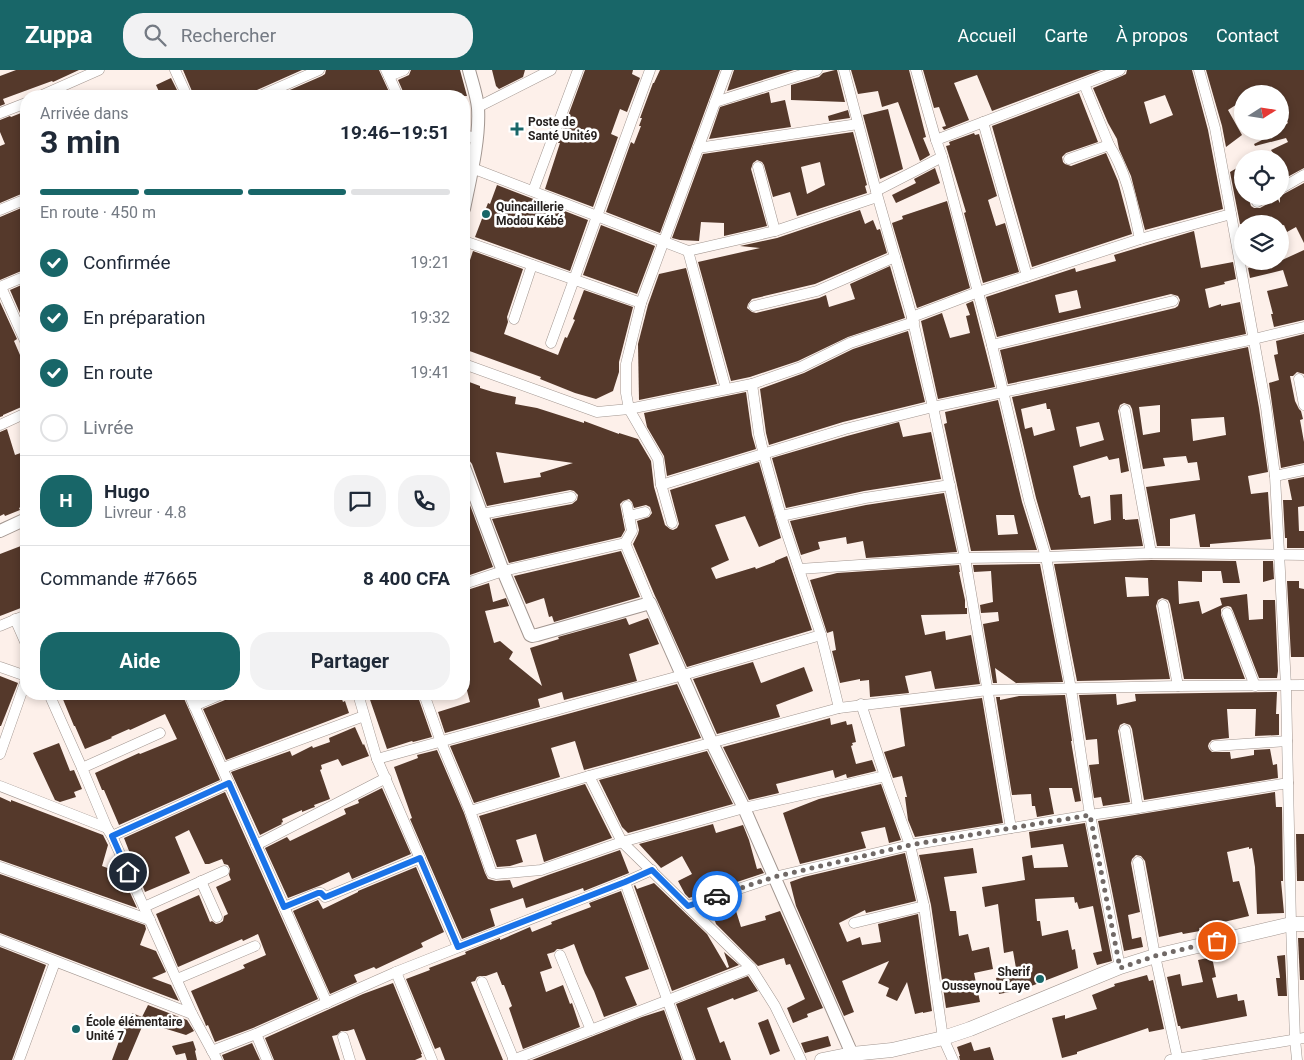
<!DOCTYPE html>
<html lang="fr">
<meta charset="utf-8">
<style>
:root{--surface:#fff;--page:#f2f2f3;--text:#1f2937;--muted:#747a83;--line:#e0e1e3;--accent:#186668}
body{margin:0;font-family:Roboto,sans-serif;background:var(--page);color:var(--text);height:100vh;display:flex;flex-direction:column;font-size:19px;white-space:nowrap}
*{box-sizing:border-box;margin:0}
p{font-size:16px;color:var(--muted)}
.icon{flex:none;width:28px;height:28px;fill:none;stroke:currentColor;stroke-width:2;stroke-linecap:round;stroke-linejoin:round}
.map{position:relative;flex:1;overflow:hidden}
.drawer{position:absolute;left:20px;top:20px;width:450px;height:610px;display:flex;flex-direction:column;background:var(--surface);border-radius:20px;box-shadow:0 2px 8px #0003}
.drawer>*{flex:none}
.needle{width:32px;rotate:78deg}
.tools{position:absolute;left:1234px;top:15px;display:grid;gap:10px}
.tools a{display:grid;place-items:center;width:55px;height:55px;border-radius:50%;background:var(--surface);box-shadow:0 2px 8px #0003;font-size:25px}
.pin{position:absolute;display:grid;place-items:center;width:42px;height:42px;color:#fff;margin:-21px;border:2px solid #fff;border-radius:50%;box-shadow:0 1px 5px #0007}
.courier{position:absolute;display:grid;place-items:center;width:50px;height:50px;margin:-25px;border:4px solid #1a73e8;border-radius:50%;background:#fff;color:#222;box-shadow:0 1px 6px #0007}
.overview em{font-style:normal;font-weight:700}
.overview div{display:flex;flex-direction:column-reverse}
.overview{display:flex;align-items:center;justify-content:space-between;height:85px;padding:0 20px}
h1{font-size:32px;font-weight:700;line-height:38px}
.bar{display:grid;grid-template-columns:repeat(4,1fr);gap:8px 5px;align-content:center;height:60px;padding:0 20px}
.bar i{height:6px;border-radius:4px;background:var(--line)}
.bar .on{background:var(--accent)}
.bar p{grid-column:span 4}
.line{display:flex;align-items:center;gap:12px;padding:0 20px;border-top:1px solid var(--line)}
.line div{flex:1}
.round{display:grid;place-items:center;flex:none;width:52px;height:52px;border-radius:20px;background:var(--page)}
ol{padding:0 20px;list-style:none}
li{display:flex;align-items:center;gap:15px;height:55px}
li p{margin-inline-start:auto}
li .icon{padding:5px;border-radius:50%;background:var(--accent);color:#fff;stroke-width:4}
li:last-child{color:var(--muted)}
li i{width:28px;height:28px;border:2px solid var(--line);border-radius:50%}
.action{display:flex;gap:10px;margin-top:auto;padding:10px 20px}
.action a{flex:1;height:58px;border-radius:20px;background:var(--accent);color:#fff;font-size:20px;font-weight:700;line-height:58px;text-align:center}
.action a+a{background:var(--page);color:var(--text)}
header{display:flex;align-items:center;gap:30px;box-sizing:border-box;height:70px;padding:0 25px;background:var(--accent);color:#fff}
header strong{font-size:24px}
nav{display:flex;gap:28px;margin-inline-start:auto;font-size:18px}
.search{width:350px;height:45px;background:var(--page);display:flex;align-items:center;gap:12px;box-sizing:border-box;padding:0 18px;border-radius:20px;color:var(--muted);font-size:19px}
.map>svg:first-child{display:block}
</style>
<header>
<strong>Zuppa</strong>
<div class="search"><svg class="icon" aria-label="search" viewBox="0 0 24 24"><circle cx="10" cy="10" r="6"/><path d="M15 15l6 6"/></svg>Rechercher</div>
<nav><a>Accueil</a><a>Carte</a><a>À propos</a><a>Contact</a></nav>
</header>
<div class="map">
<svg width="1304" height="990" viewBox="0 0 1304 990">
<rect width="100%" height="100%" fill="#fdf0ea"/>
<!-- building -->
<g fill="#55392b" fill-rule="evenodd">
<path d="M16,0H79L53,12L52,11L3,29L5,34L0,36V6Z"/>
<path d="M183,0H302L257,20L254,22L253,26H194Z"/>
<path d="M326,0H379L391,26H276L322,6L325,4Z"/>
<path d="M411,0H460L467,26H405L398,10L409,5Z"/>
<path d="M492,0H525L523,7L499,19L496,16Z"/>
<path d="M585,0H633L632,4L640,8L627,42L620,39L611,64L618,67L593,137L545,119L560,73H558Z"/>
<path d="M660,0H720L660,163L606,142L631,72L634,74L641,56H639L642,48H640L653,13H654Z"/>
<path d="M734,0H794L727,21Z"/>
<path d="M835,0H837L845,32L791,30V15L819,7L823,3Z"/>
<path d="M851,0H909L926,67L923,68L930,85L920,91L898,32L882,37L878,21L858,24Z"/>
<path d="M923,0H1101L992,41L977,5L954,13L969,50L944,60L942,57L946,56L939,37L934,38Z"/>
<path d="M1127,0H1192L1208,60L1223,139L1145,160L1131,106L1119,79L1117,69L1108,53L1093,18L1122,6L1126,4ZM1165,25L1173,45L1150,54L1144,32Z"/>
<path d="M1206,0H1304V98L1280,111V89H1277L1271,80L1288,72L1286,68L1255,76L1254,74L1264,69L1259,61H1271L1272,63L1275,61H1280V58L1288,53L1280,40V24H1242V31L1228,40L1242,65L1226,77L1222,56Z"/>
<path d="M171,8L180,26H161L156,15Z"/>
<path d="M769,22L771,33L785,30L791,57L709,69L720,37Z"/>
<path d="M1079,23L1098,72L1066,83L1062,87L1063,92L1065,94L1071,96L1106,83L1118,111L1132,164L1032,197L992,56Z"/>
<path d="M888,39L903,99L880,109L863,45Z"/>
<path d="M848,40L850,48L829,51L828,46Z"/>
<path d="M21,43L26,55V122L0,133V76L5,74L0,62V50L10,46L11,47Z"/>
<path d="M853,62L867,115L865,116L867,123L797,146L790,122L773,127L764,95L762,92L757,90L753,93L751,99L767,156L724,166V153L701,152L699,171L680,170L672,168L703,84ZM820,92L825,115L807,124L801,97Z"/>
<path d="M974,63L975,65L979,64L997,126L988,130L996,156L1005,153L1019,202L983,213L964,143L966,142L946,76L950,75L949,72Z"/>
<path d="M1242,95V126H1253L1251,129L1250,133L1251,136L1254,138H1260L1271,132L1274,126H1276L1280,133V126L1304,113V173L1296,157L1287,162L1284,155L1280,156V154H1240L1230,102Z"/>
<path d="M935,98L940,113L896,133L892,125L916,113L914,109Z"/>
<path d="M497,115L588,150L570,201L475,167L488,133L490,134Z"/>
<path d="M947,131L970,218L917,238L892,153L903,149L902,146Z"/>
<path d="M26,136V199L0,210V147Z"/>
<path d="M860,140L865,154L873,150L877,160L880,159L887,183L815,214L752,229L748,234L747,238L752,242L756,243L819,228L826,225L829,237L855,229L850,214L890,196L905,248L848,267L798,291L750,307L731,311L698,192L760,178L740,176L777,168Z"/>
<path d="M601,155L655,176L637,224L583,205Z"/>
<path d="M1194,161L1201,198L1233,192L1236,209L1224,212L1225,214L1205,219L1209,238L1221,234V236L1240,232L1246,264L1008,314L1000,280L1175,238L1178,236L1180,230L1178,226L1171,224L997,267L986,227L1075,198L1076,202L1116,191L1114,185ZM1077,220L1081,238L1059,243L1055,225Z"/>
<path d="M1304,180V250L1274,257L1271,244H1273L1267,221L1288,216L1283,200L1250,208L1248,198L1280,191Z"/>
<path d="M473,181L523,199L507,247L508,252L504,264L558,285L565,267L567,268L575,250L573,249L584,220L633,237L619,292V302L613,321L596,329L575,323L540,309L541,307L464,279V208Z"/>
<path d="M686,198L717,314L639,330L638,274L648,235L659,204Z"/>
<path d="M26,213V257L10,220Z"/>
<path d="M973,231L995,317L938,329L921,251L942,243L950,268L970,263L966,246L970,245L966,234Z"/>
<path d="M0,232L17,269L14,271L26,299V335L3,345V346L0,347Z"/>
<path d="M908,261L925,332L843,352L769,375L766,363L760,319L804,303L853,279Z"/>
<path d="M1304,264V304L1297,302L1293,306H1290L1295,331L1299,339L1301,341L1303,349L1300,350L1304,372V393L1281,398L1269,313L1279,310L1274,285L1278,284L1276,271Z"/>
<path d="M1248,277L1259,338L1268,402L1248,406L1251,424L1268,422L1271,469L1210,474V477H1200L1195,444L1170,449V476H1157L1146,417L1200,410L1197,392L1188,393L1186,386L1163,388L1165,396L1143,399L1132,339L1130,335L1124,333L1120,335L1118,341L1129,401L1121,403L1119,388L1109,390L1107,386L1073,396L1079,425H1080L1081,428L1090,426L1094,454L1111,450L1110,425L1122,424L1123,449H1125V450L1138,449L1143,476L1051,480L1036,428L1012,327ZM1046,333L1047,339H1050L1055,360L1034,366L1032,357L1025,359L1021,339ZM1160,335V362L1143,365L1139,337ZM1224,347L1226,365L1193,371L1191,349ZM1099,352L1104,370L1080,377L1076,357Z"/>
<path d="M464,310L480,316V318L493,322L516,327L515,334L537,338L584,353V351L619,364V363L638,369L651,391L654,417L665,455L670,459L673,460L677,458L679,454L670,420L759,392L781,468L759,477L745,446L715,455L729,490L711,498L716,509L755,497L756,499L775,492V491L787,486L812,560L687,597L657,530L655,526L633,474L638,464L639,460L637,451L649,447L652,443L650,437L646,435L634,438L632,432L629,429L623,431L620,434L625,460L621,467L509,493L492,449L572,434L577,430L578,425L574,421L570,420L487,436L472,394L469,390L468,361H464ZM496,382L573,393L540,403L541,407L504,413Z"/>
<path d="M746,322L752,365L756,379L667,406L664,386L647,357L644,343Z"/>
<path d="M998,330L1022,432L1037,480L971,481L944,354L947,353L945,342ZM996,445H1014L1018,464L998,465Z"/>
<path d="M899,352L903,367L931,362L941,409L864,421L786,438L772,388L847,366Z"/>
<path d="M7,359L15,385L26,381V434L19,438L20,440L5,446L4,444L0,446V362Z"/>
<path d="M1304,407V436L1298,437L1299,461H1304V478H1287V468H1285L1283,430H1292L1288,410Z"/>
<path d="M464,419L493,497L464,507Z"/>
<path d="M944,423L957,482L866,488L863,471L847,474L846,467L818,472L820,479L801,485L790,451L866,435Z"/>
<path d="M26,474V536L0,546V484Z"/>
<path d="M621,481L640,527L554,552L552,546L549,547L544,528L526,534L514,506Z"/>
<path d="M1151,490L1236,491L1240,513H1223L1221,501H1202V512L1178,511L1179,534L1199,531L1202,544L1222,535L1220,528L1247,524L1249,550L1263,549V530H1275L1278,601L1277,608H1259L1233,541L1231,537L1228,536L1224,537L1221,539V545L1245,609H1184L1170,534L1168,530L1162,528L1158,530L1156,536L1170,609L1077,611L1054,494ZM1125,507L1148,508L1149,526L1127,527Z"/>
<path d="M1263,491H1273L1274,509L1263,512Z"/>
<path d="M1040,494L1063,612L1016,613L995,598L997,613H993L983,554L999,551L998,542L981,543L980,535L993,532L991,501L974,502L973,495Z"/>
<path d="M959,495L960,502H959L965,530V538H967V544L921,545L925,565L945,561L946,570L971,565L980,614L935,619L931,601L905,606L909,623L870,627L869,610L860,611V609L840,613L832,581L836,580L833,561L827,563L810,510L837,503Z"/>
<path d="M1287,511H1299V518L1304,519V587H1291Z"/>
<path d="M489,513L493,532L506,528L509,536L485,541L494,573L500,571L513,582L509,589L542,616L530,578L559,569L558,567L626,548L629,555L648,548L659,574L629,584L637,611L564,630L562,622L538,629L540,637L445,663L438,642L470,632L464,609V521Z"/>
<path d="M753,592L761,613L804,597L813,621L776,635L780,647L717,664L693,609Z"/>
<path d="M0,606L18,613L1,656H0Z"/>
<path d="M677,614L701,668L584,700L575,671L551,678L560,707L474,733L450,676Z"/>
<path d="M1277,622L1276,644H1279V665L1255,666L1256,639H1227L1229,668L1212,670L1209,673L1208,676L1209,679L1212,682H1230L1231,689L1254,685V680L1270,679L1273,695L1277,694L1278,708L1144,730L1132,659L1130,655L1124,653L1120,655L1118,661L1130,732L1103,736L1101,727L1094,728L1089,695L1099,694L1097,669L1086,670L1079,625L1116,624L1117,635L1136,631L1135,624Z"/>
<path d="M68,624H182L220,710L119,755L104,720H102L95,703L139,683L140,684L177,669L165,644L130,660L129,659L111,667L112,668L85,679L75,656H74L62,627Z"/>
<path d="M229,624H340L343,632L345,631L349,643L226,690L203,639L225,630L228,628Z"/>
<path d="M368,624H417L432,667L413,672L412,671L387,679Z"/>
<path d="M1065,625L1072,671H1071L1081,731L1075,732L1072,718H1049L1054,744L1037,747L1035,736H1032L1031,724L1012,725L996,627H1000V630L1019,626Z"/>
<path d="M982,628L1003,753L915,767L908,750L905,727H907L902,706L893,708L884,682L905,676L900,638Z"/>
<path d="M830,648L831,655L846,651L847,655L852,654L856,672L852,673L853,675L851,676L856,694L872,690L876,701L847,708L846,704L835,708L833,700L776,714L779,723L749,730L723,677Z"/>
<path d="M355,657L363,675L364,674L369,686L342,696L338,689L321,695L322,699L320,700L330,729L314,735L315,737L312,738L302,742V740L282,749L283,752L281,753L282,754L260,765L231,702L290,681L292,686L312,676L313,678L330,672L329,668Z"/>
<path d="M59,673L70,701L74,700L82,719L74,722L76,727L60,732L55,730L33,683Z"/>
<path d="M437,680L464,743L485,803L488,809L496,811L510,810L513,818L548,805L620,780L629,803L584,821L583,818L526,838L523,828L490,839L495,856L462,869L410,749L412,748L394,697L418,688L417,685Z"/>
<path d="M707,681L733,734L628,763L622,757L599,710Z"/>
<path d="M585,714L612,768L544,792L536,764L516,770L523,792L510,796L497,797L479,746Z"/>
<path d="M881,714L901,770L889,773L885,757L861,762L866,778L800,794L783,743L819,729Z"/>
<path d="M382,718L411,784L352,809L349,802L319,816L288,828L265,778L287,767L290,771L346,744L344,739L359,733L358,730Z"/>
<path d="M225,722L318,929L253,958L215,972L208,955L206,956L205,953L191,921L245,898L243,895L266,885L258,864L243,871L242,869L178,897L156,844L199,825L210,852L212,851L216,854L220,853L223,851L224,846L228,844L216,817L231,810L229,805L230,799L228,795L224,794L222,789L209,794H205L189,760L175,767L190,803L145,822L124,768Z"/>
<path d="M1275,722L1276,737H1282L1283,811H1281L1284,843L1257,844L1255,797L1252,778L1249,779V777L1227,782L1233,812L1239,811L1249,846L1199,858L1200,861L1183,864L1182,862L1159,867L1145,791L1141,786L1136,785L1132,789L1131,793L1140,842L1128,845L1132,869L1141,867L1143,877L1124,881L1098,751Z"/>
<path d="M0,727L11,732V730L103,765L108,775L102,796L121,803L137,838L0,790Z"/>
<path d="M1085,753L1112,891L1097,895L1093,883L1102,881L1093,836L1079,839L1077,832L1075,833L1074,827L1035,829L1037,851H1040L1042,866L1068,860L1072,880L1075,879L1078,898L1021,920L999,924L996,908L1017,904L1013,881L1004,883L998,834L985,837L982,817L1025,810L1022,787L1032,785L1034,798L1068,797L1063,774L1031,778L1029,762Z"/>
<path d="M713,754L716,763L743,755L749,770L757,799L761,798L764,803L689,828L685,824L678,811L692,804L682,786L661,798L639,774Z"/>
<path d="M1296,764H1304V811H1297Z"/>
<path d="M973,778L977,803L944,807L950,841H956L959,866L968,864L972,881L989,877L993,899L974,903L980,932L946,938L931,835L919,785Z"/>
<path d="M905,783L916,831L866,843L865,840L839,853L847,872L860,867L862,875L881,872L878,854L918,844L932,941L923,943V942L915,944L907,912L897,931L886,926L889,918L878,913L889,891L842,911L854,942L844,946L796,836L790,812L804,807Z"/>
<path d="M416,797L444,862L421,873L423,877L376,899L374,897L354,905L357,912L330,924L293,841L318,830L323,839L358,822V821Z"/>
<path d="M0,804L145,855L146,859L140,875L156,881L166,902L152,908L171,915L179,931L0,863Z"/>
<path d="M654,813L707,864L727,898L729,897L724,882L739,895L672,921L634,816L635,815L637,819Z"/>
<path d="M621,821L649,899L625,907L637,935L604,947L594,921L585,903L574,874L562,879H557L554,882L547,884L552,898L540,902L546,922L563,915L570,934L572,933L580,957L523,979L509,938L512,936L504,915H502L497,902L486,906H480L477,907L475,911L471,912L503,990H445L440,977L435,979L406,909L430,900L429,898L466,884L465,882L500,868V870L530,857L532,862L552,854L551,852L591,837L589,833Z"/>
<path d="M732,828L741,857L766,850L765,846L780,841L823,938L807,944L808,947L793,953L787,938L805,929L790,894L786,895L784,888L758,896L716,854L710,836Z"/>
<path d="M1298,868H1304V910H1300Z"/>
<path d="M0,877L46,895L12,990H0Z"/>
<path d="M1285,885L1287,926H1278L1276,908H1280L1277,886Z"/>
<path d="M1212,887L1216,907L1212,908L1217,928L1237,924L1238,931L1244,930L1247,946L1181,959L1180,956H1178L1167,907L1180,904L1182,916L1203,912L1198,890Z"/>
<path d="M1147,905L1149,911L1153,910L1164,959L1149,962L1148,958L1077,982V984L1062,988L1052,948L1065,945V949L1097,939L1092,925L1115,916L1114,914Z"/>
<path d="M748,906L758,921L734,930L733,928L707,938L720,973L724,971L731,990H696L676,934Z"/>
<path d="M393,913L422,984H421L422,987L415,990H366L354,959L347,961H341L337,965L332,966L340,990H274L265,968L363,924Z"/>
<path d="M148,935L187,950L194,961L186,965L144,952L128,990H112L128,947H131L132,943L142,947Z"/>
<path d="M664,940L682,990H532L642,947Z"/>
<path d="M768,949L780,981L770,985L758,953Z"/>
<path d="M828,966L831,976L805,983L801,973Z"/>
<path d="M193,971L196,980L195,981L197,990H187L185,983L176,985L172,976Z"/>
<path d="M971,972L974,981L990,977L994,990H960L959,986H960L957,977Z"/>
<path d="M252,973L260,990H224L222,985Z"/>
</g>
<g fill="none" stroke-linecap="round" stroke-linejoin="round">
<defs>
<g id="minor">
<path d="M175,0L187,26"/>
<path d="M386,0L398,26"/>
<path d="M844,0L876,121L912,247L933,337L965,488L1011,758"/>
<path d="M916,0L936,70L942,87L992,275L1029,430L1046,487L1071,619L1090,745L1120,897"/>
<path d="M1199,0L1215,58L1231,144L1266,337L1275,406L1286,616L1291,854L1295,969L1297,990"/>
<path d="M389,6L404,0"/>
<path d="M1084,14L1109,75C1127,103 1133,137 1140,169"/>
<path d="M40,26L99,0"/>
<path d="M260,26L319,0"/>
<path d="M715,32L817,0"/>
<path d="M478,37L551,0"/>
<path d="M0,43L26,33"/>
<path d="M983,52L1027,206"/>
<path d="M464,64L476,69"/>
<path d="M936,70L1120,0"/>
<path d="M698,78L858,54"/>
<path d="M1069,89L1109,75"/>
<path d="M758,97L775,161"/>
<path d="M472,98L688,181L775,161L877,127"/>
<path d="M1280,119L1304,105"/>
<path d="M533,121L578,0"/>
<path d="M876,121L942,87"/>
<path d="M1257,132L1267,126"/>
<path d="M0,140L26,129"/>
<path d="M464,171L641,233"/>
<path d="M688,181L726,319"/>
<path d="M0,217L26,206"/>
<path d="M1,217L26,273"/>
<path d="M754,236L817,221L895,187"/>
<path d="M912,247L978,222L1140,169L1231,144"/>
<path d="M514,249L532,195"/>
<path d="M551,273L650,0"/>
<path d="M992,275L1173,231"/>
<path d="M464,294L597,342L629,339L752,314L801,297L850,273L914,252"/>
<path d="M1299,309L1304,335"/>
<path d="M752,314L759,364L764,385L781,446L821,565L839,638"/>
<path d="M1125,340L1151,483"/>
<path d="M0,355L26,343"/>
<path d="M1275,406L1304,400"/>
<path d="M661,415L845,359L933,337L1254,269L1304,257"/>
<path d="M482,444L571,427"/>
<path d="M629,446L645,442"/>
<path d="M781,446L865,428L950,415"/>
<path d="M672,453L661,414L658,389L629,339L626,323V294L641,233L727,0"/>
<path d="M625,473L650,533"/>
<path d="M799,499L965,488L1046,487L1151,483L1304,485"/>
<path d="M464,514L503,501L625,473L632,461L627,436"/>
<path d="M1163,535L1178,616"/>
<path d="M1227,543L1255,616"/>
<path d="M15,549L26,574"/>
<path d="M0,556L26,545"/>
<path d="M0,597L26,606"/>
<path d="M49,624L82,698L107,758L112,766L192,944L217,990"/>
<path d="M189,624L327,933"/>
<path d="M358,624L377,689L458,877"/>
<path d="M424,624L441,672L470,741L491,801L492,803L496,804L541,800L622,772L744,738L885,706"/>
<path d="M861,634L885,706L910,775L924,836L943,968L953,990"/>
<path d="M194,636L222,624"/>
<path d="M1125,660L1138,738"/>
<path d="M1215,676L1287,671"/>
<path d="M0,684L26,610"/>
<path d="M377,689L683,605L821,565"/>
<path d="M82,698L160,663"/>
<path d="M223,698L364,646"/>
<path d="M589,706L622,772L751,898L775,936L801,990"/>
<path d="M0,716L107,758"/>
<path d="M470,741L589,706L839,638L988,620L1178,616L1304,615"/>
<path d="M112,766L229,713"/>
<path d="M256,775L386,708"/>
<path d="M1138,792L1155,886L1178,990"/>
<path d="M0,797L150,850"/>
<path d="M201,811L217,847"/>
<path d="M625,812L689,990"/>
<path d="M688,836L774,807L910,775L1090,745L1138,738L1288,713"/>
<path d="M144,837L224,801"/>
<path d="M284,837L318,823H321L325,827L328,826L420,788"/>
<path d="M854,853L924,836"/>
<path d="M0,870L192,944"/>
<path d="M560,885L591,960"/>
<path d="M396,902L432,990"/>
<path d="M177,909L255,876"/>
<path d="M482,912L514,990"/>
<path d="M256,964L267,990"/>
<path d="M343,967L350,990"/>
<path d="M212,981L256,964L396,902L625,812L652,800"/>
<path d="M19,990L55,892"/>
<path d="M513,990L751,898"/>
<path d="M1170,990L1304,968"/>
</g>
<g id="tertiary">
<path d="M464,139C470,109 480,69 478,38C477,26 472,12 469,0"/>
<path d="M464,397L503,501L530,565L532,566L537,565L650,533L712,673L744,738L852,984"/>
<path d="M0,461L26,449"/>
</g>
<path id="secondary" d="M822,990L852,984L892,980L943,968L970,959L1120,897L1155,886L1291,854H1304"/>
</defs>
<!-- minor casing -->
<use href="#minor" stroke="#a29690" stroke-width="11"/>
<!-- tertiary casing -->
<use href="#tertiary" stroke="#a29690" stroke-width="14"/>
<!-- secondary casing -->
<use href="#secondary" stroke="#a29690" stroke-width="15"/>
<!-- minor -->
<use href="#minor" stroke="#fff" stroke-width="10"/>
<!-- tertiary -->
<use href="#tertiary" stroke="#fff" stroke-width="12"/>
<!-- secondary -->
<use href="#secondary" stroke="#fff" stroke-width="14"/>
</g>
<g fill="none" stroke-linecap="round" stroke-linejoin="round">
<!-- done -->
<path stroke="#716966" stroke-width="5" stroke-dasharray="0 9" d="M717,826L774,807L910,775L1090,745L1120,898L1155,886L1217,871"/>
<!-- route -->
<path stroke="#1a73e8" stroke-width="6" d="M128,802L112,766L229,713L284,837L318,823H321L325,827L328,826L420,788L458,877L625,812L652,800L688,836L717,826"/>
</g>
<!-- markers -->
<g fill="#186668" stroke="#fff" stroke-width="2">
<path d="M514.5 51.5h5v5h5v5h-5v5h-5v-5h-5v-5h5z"/>
<circle cx="486" cy="144" r="5"/>
<circle cx="1040" cy="909" r="5"/>
<circle cx="76" cy="959" r="5"/>
</g>
<g text-anchor="middle" stroke-width="5" stroke-linejoin="round" paint-order="stroke">
<!-- poi labels -->
<g font-size="12" font-weight="bold" fill="#26211f" stroke="#fff" text-anchor="start">
<text x="528" y="56">Poste de<tspan x="528" dy="14">Santé Unité9</tspan></text>
<text x="496" y="141">Quincaillerie<tspan x="496" dy="14">Modou Kébé</tspan></text>
<text x="1030" y="906" text-anchor="end">Sherif<tspan x="1030" dy="14">Ousseynou Laye</tspan></text>
<text x="86" y="956">École élémentaire<tspan x="86" dy="14">Unité 7</tspan></text>
</g>
</g>
</svg>
<div class="tools">
<a><svg class="needle" viewBox="-14 -14 28 28"><path d="M0-13l5 13h-10z" fill="#e53935"/><path d="M0 13l5-13h-10z" fill="#747a83"/></svg></a>
<a><svg class="icon" aria-label="locate" viewBox="0 0 24 24"><circle cx="12" cy="12" r="6"/><path d="M12 2v4M12 18v4M2 12h4M18 12h4"/></svg></a>
<a><svg class="icon" aria-label="layers" viewBox="0 0 24 24"><path d="M12 4l9 5-9 5-9-5zM3 14l9 5 9-5"/></svg></a>
</div>
<div class="pin" style="left:1217px;top:871px;background:#ea580c"><svg class="icon" aria-label="bag" viewBox="0 0 24 24"><path d="M5 8h14l-1 12H6zM9 8a3 3 0 0 1 6 0"/></svg></div>
<div class="pin" style="left:128px;top:802px;background:#1f2937"><svg class="icon" aria-label="home" viewBox="0 0 24 24"><path d="M3 11l9-7 9 7M6 9v11h12V9"/></svg></div>
<div class="courier" style="left:717px;top:826px"><svg class="icon" aria-label="car" viewBox="0 0 24 24"><path d="M5 17H2v-5l4-1 3-4h7l3 4 3 1v5h-3M9 17h6M6 11h13"/><circle cx="7" cy="17" r="2"/><circle cx="17" cy="17" r="2"/></svg></div>
<section class="drawer">
<div class="overview"><div><h1>3 min</h1><p>Arrivée dans</p></div><em>19:46–19:51</em></div>
<div class="bar"><i class="on"></i><i class="on"></i><i class="on"></i><i></i><p>En route · 450 m</p></div>
<ol>
<li><svg class="icon" aria-label="check" viewBox="0 0 24 24"><path d="M5 12l5 5 9-10"/></svg>Confirmée<p>19:21</p></li>
<li><svg class="icon" aria-label="check" viewBox="0 0 24 24"><path d="M5 12l5 5 9-10"/></svg>En préparation<p>19:32</p></li>
<li><svg class="icon" aria-label="check" viewBox="0 0 24 24"><path d="M5 12l5 5 9-10"/></svg>En route<p>19:41</p></li>
<li><i></i>Livrée</li>
</ol>
<div class="line" style="height:90px"><b class="round" style="background:var(--accent);color:#fff">H</b><div><b>Hugo</b><p>Livreur · 4.8</p></div><a class="round"><svg class="icon" aria-label="chat" viewBox="0 0 24 24"><path d="M4 5h16v11H9l-5 4z"/></svg></a><a class="round"><svg class="icon" aria-label="phone" viewBox="0 0 24 24"><path d="M5 4h4l2 5-3 2q2 4 5 5l2-3 5 2v4C11 20 4 13 5 4z"/></svg></a></div>
<div class="line" style="height:65px"><div>Commande #7665</div><b>8 400 CFA</b></div>
<div class="action"><a>Aide</a><a>Partager</a></div>
</section>
</div>
